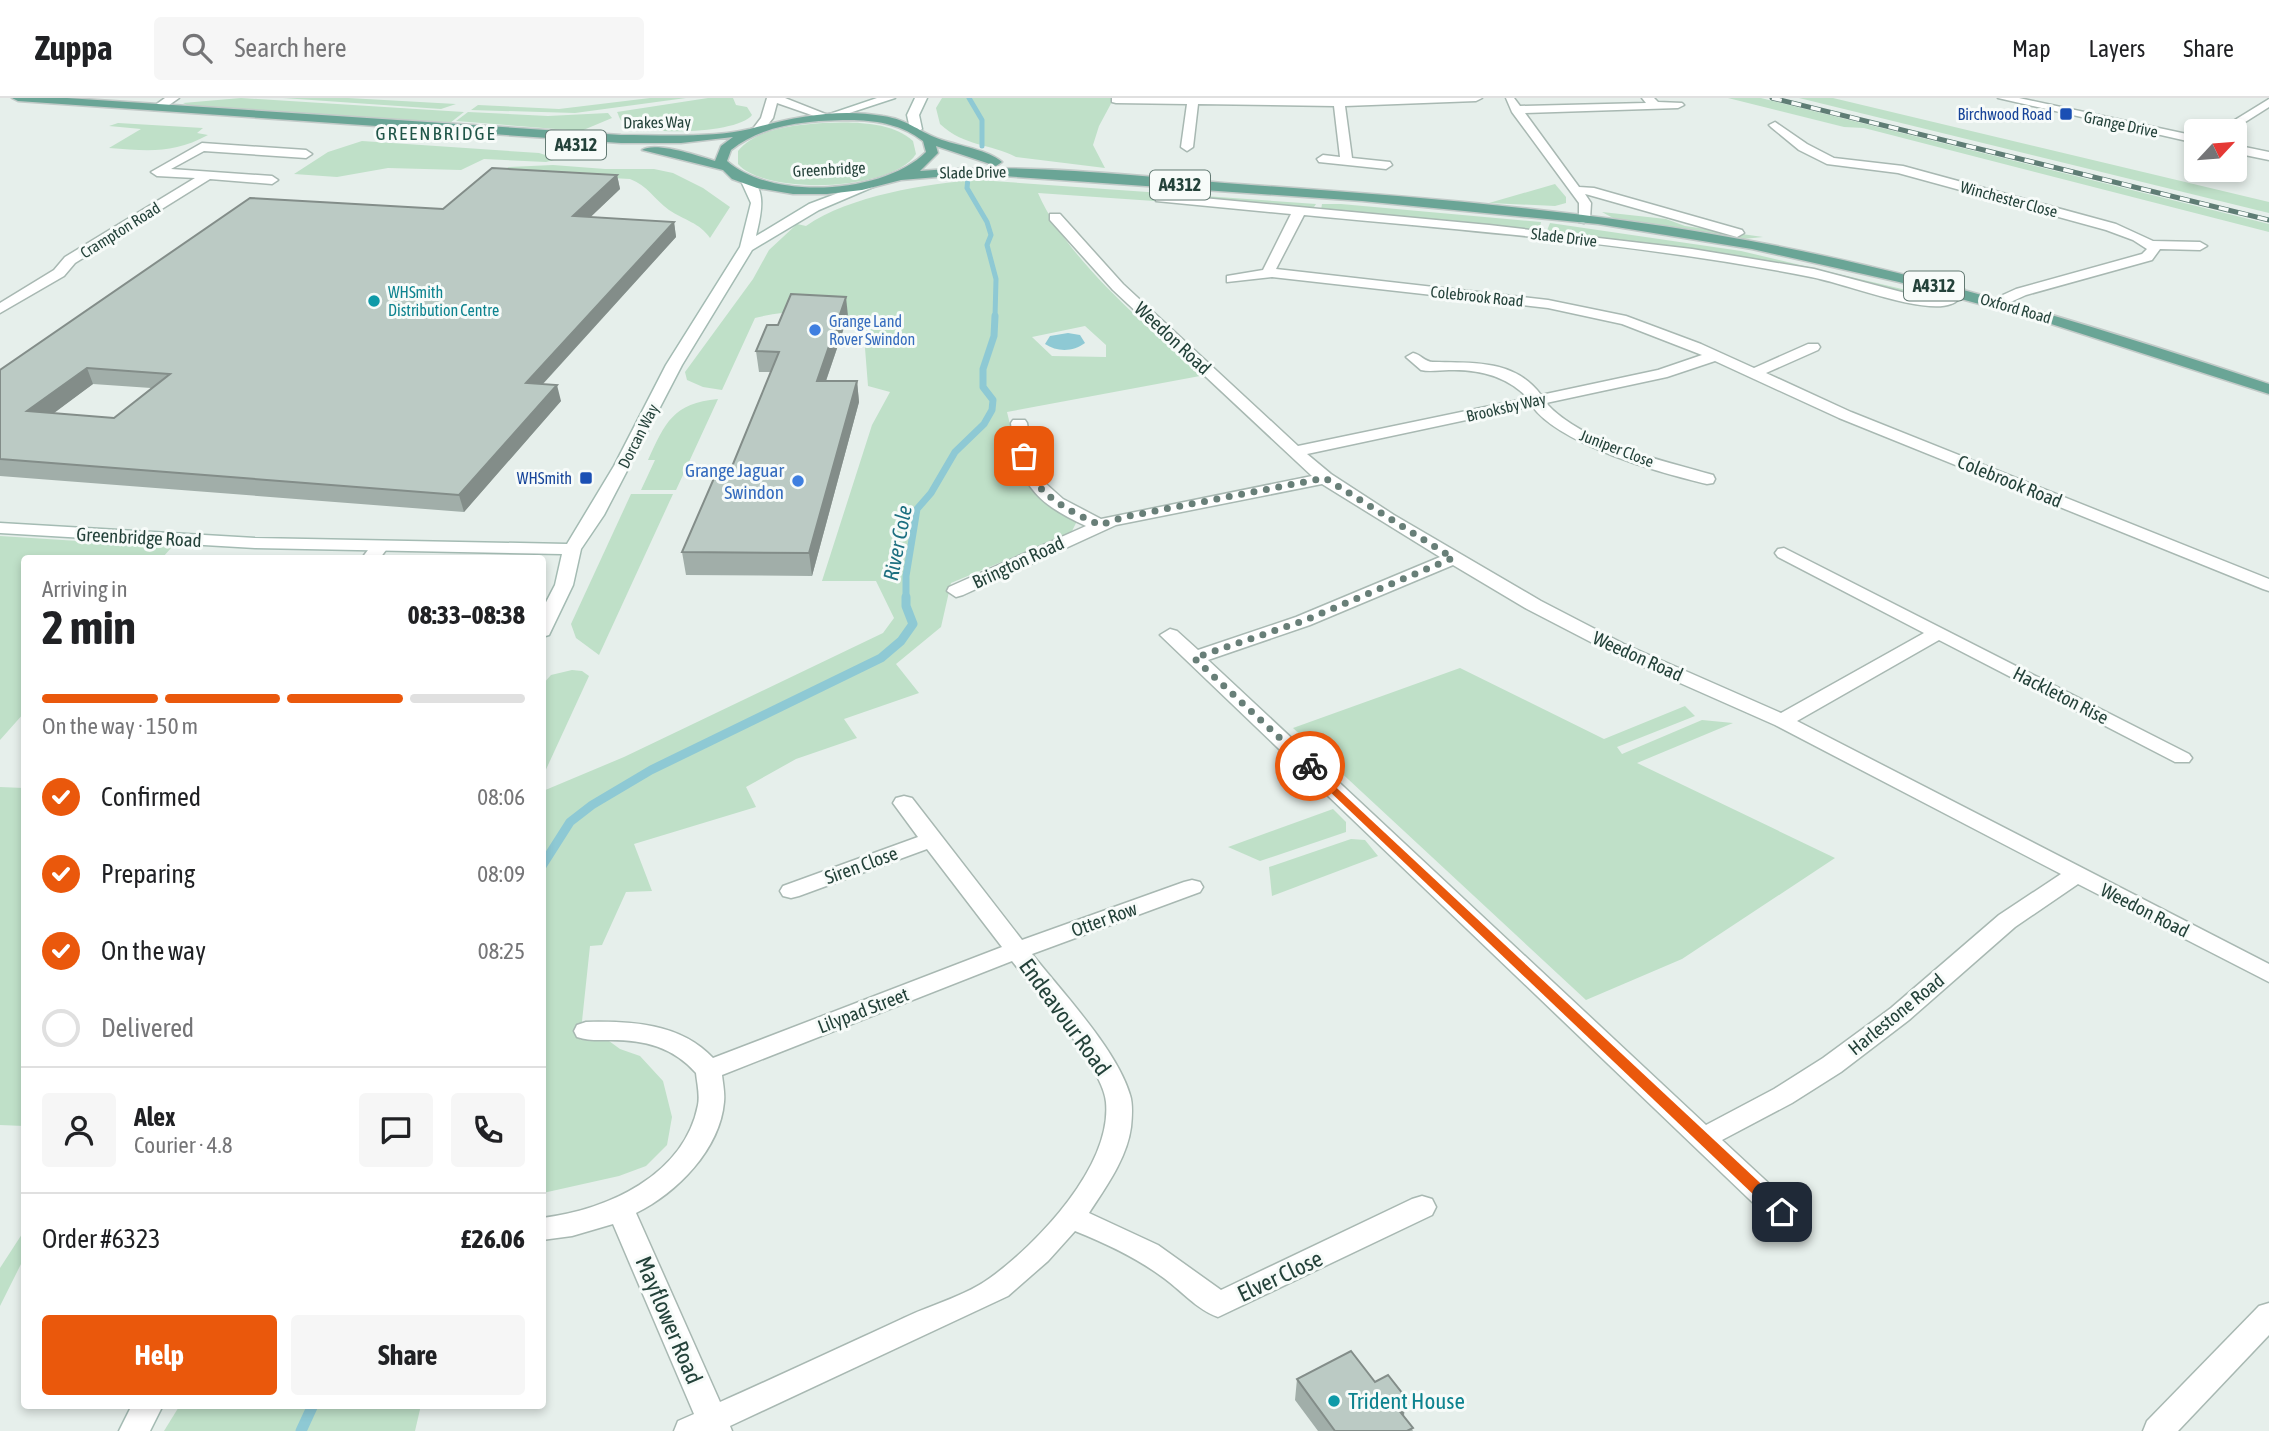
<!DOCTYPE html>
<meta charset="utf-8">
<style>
:root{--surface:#fff;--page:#f6f6f6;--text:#202124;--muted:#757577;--line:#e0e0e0;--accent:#ea580c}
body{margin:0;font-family:"Asap Condensed",sans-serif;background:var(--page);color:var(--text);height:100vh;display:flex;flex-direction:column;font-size:26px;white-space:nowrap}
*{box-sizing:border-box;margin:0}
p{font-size:23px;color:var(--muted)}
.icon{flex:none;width:38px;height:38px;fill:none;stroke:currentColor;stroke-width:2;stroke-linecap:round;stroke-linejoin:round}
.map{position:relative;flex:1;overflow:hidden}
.side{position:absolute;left:21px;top:457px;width:525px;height:854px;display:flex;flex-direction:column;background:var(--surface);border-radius:7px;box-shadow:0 4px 10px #0003}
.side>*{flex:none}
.needle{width:46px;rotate:64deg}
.fabs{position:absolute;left:2184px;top:21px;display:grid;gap:14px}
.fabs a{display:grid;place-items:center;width:63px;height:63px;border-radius:7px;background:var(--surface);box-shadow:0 4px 10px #0003;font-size:35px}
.pin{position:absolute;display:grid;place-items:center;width:60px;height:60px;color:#fff;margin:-30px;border-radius:14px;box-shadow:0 4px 10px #0006}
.courier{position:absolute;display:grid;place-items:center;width:70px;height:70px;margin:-35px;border:5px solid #ea580c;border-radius:50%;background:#fff;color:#222;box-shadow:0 2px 9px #0007}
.head em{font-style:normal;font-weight:700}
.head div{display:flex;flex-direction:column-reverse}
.head{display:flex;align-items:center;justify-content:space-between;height:119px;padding:0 21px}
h1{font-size:46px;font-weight:700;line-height:52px}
.bar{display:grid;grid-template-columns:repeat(4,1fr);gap:10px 7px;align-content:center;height:84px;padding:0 21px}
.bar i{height:9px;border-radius:5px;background:var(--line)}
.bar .on{background:var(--accent)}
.bar p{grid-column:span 4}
.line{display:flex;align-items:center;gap:18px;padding:0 21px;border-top:2px solid var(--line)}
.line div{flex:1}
.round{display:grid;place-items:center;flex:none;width:74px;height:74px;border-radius:7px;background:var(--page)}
ol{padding:0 21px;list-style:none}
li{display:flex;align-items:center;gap:21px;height:77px}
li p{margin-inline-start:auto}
li .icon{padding:7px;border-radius:50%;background:var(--accent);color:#fff;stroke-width:4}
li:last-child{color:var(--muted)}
li i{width:38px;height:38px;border:4px solid var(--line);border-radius:50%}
.action{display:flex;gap:14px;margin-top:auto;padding:14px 21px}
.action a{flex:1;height:80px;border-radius:7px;background:var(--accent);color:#fff;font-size:28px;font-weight:700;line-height:80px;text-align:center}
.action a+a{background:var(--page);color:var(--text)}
header{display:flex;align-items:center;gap:42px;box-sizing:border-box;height:98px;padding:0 35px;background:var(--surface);border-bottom:2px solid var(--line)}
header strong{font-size:33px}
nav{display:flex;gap:38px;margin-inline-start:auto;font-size:24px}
.search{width:490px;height:63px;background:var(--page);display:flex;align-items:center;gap:18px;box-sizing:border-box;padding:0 24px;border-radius:7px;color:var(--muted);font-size:26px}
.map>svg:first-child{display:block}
</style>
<header>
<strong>Zuppa</strong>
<div class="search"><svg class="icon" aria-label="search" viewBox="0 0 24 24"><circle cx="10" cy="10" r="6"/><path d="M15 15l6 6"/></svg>Search here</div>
<nav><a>Map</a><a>Layers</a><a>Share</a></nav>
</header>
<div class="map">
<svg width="2269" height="1333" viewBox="0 0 2269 1333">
<rect width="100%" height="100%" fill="#e6efeb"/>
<!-- green -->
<g fill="#bfe0c8" fill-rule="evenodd">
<path d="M241,0L464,14L450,25L485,27L460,28L191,9L183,5Z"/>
<path d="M283,0H348L456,6L441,11Z"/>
<path d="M650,0H686L575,15L471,12L478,7L559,11Z"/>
<path d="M708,0H733L736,7L747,9L752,17C738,36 640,39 622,23C619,21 619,17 617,14Z"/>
<path d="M942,0H1114L1099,28L1093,47L1105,70L1016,59C989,45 965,49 940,26L936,10Z"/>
<path d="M1728,0H1761L2269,126V134L1864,30L1844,29Z"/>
<path d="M1799,0H1833L2269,104V115Z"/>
<path d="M468,14L548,18L608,15L612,20L581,33L456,23Z"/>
<path d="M118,25L203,30L197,35L208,37C173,56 148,53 109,50L141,31L109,28Z"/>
<path d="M823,25C852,24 891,23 913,43L916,56C893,93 766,98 738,66V53C757,30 795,27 823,25Z"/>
<path d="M362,43L539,55L558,61L546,64L484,61L461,72L388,70L337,79L294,76L328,54Z"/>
<path d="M553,67L605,71H654L673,75L703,90L730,109L710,140C700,125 684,122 669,112C655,102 647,87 630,81L500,74L509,69Z"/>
<path d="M979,82L1316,106L1312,112L1159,99L1154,103L1038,95C1068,164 1146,225 1200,278L1007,314L1022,376L1037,394L1077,423L1071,435L951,485L941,529L896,566L919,595L844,621L857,640L796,661L746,689L756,709L634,746L652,793L626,794L602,847L590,848L580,942L609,943L620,951L640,958L663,983L672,1019L667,1047L646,1068L619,1078L543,1095V693L624,659L883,535L894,520L876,483H822L872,327L890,294L868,288L863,225C836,209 785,212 755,220L722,292L703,289L687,282L685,274L753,181L769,152L797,126L806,128C849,98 927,85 979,82ZM1085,228L1106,247V259L1052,258L1032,239Z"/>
<path d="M1555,86L1566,99V105L1555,108L1489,105Z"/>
<path d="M1322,106H1341L1541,124L1539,134L1321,112Z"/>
<path d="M1602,114L1666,121L1685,128L1763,139L1743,141L1613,120Z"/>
<path d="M1550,125L1741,153L1940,200L1929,202L1854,182L1546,135Z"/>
<path d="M718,301L676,392H641L655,362H648C665,325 673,305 718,301Z"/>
<path d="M631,396H673L599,557L576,540L571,526Z"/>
<path d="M0,438L172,449L162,460H24V615L0,642Z"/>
<path d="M1460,570L1604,641L1685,608L1695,618L1617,649L1622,656L1702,622L1733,625L1637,665L1835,760L1682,861L1586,902L1293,630Z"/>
<path d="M572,572L582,573L589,578L543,678V586L551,577Z"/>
<path d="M0,689L24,690V1028L0,1027Z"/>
<path d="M1333,711L1346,724V734L1260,763L1228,749Z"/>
<path d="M1351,741L1365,742L1378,758L1272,798L1269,769Z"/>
<path d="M24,1133V1160L0,1208V1170Z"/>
<path d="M180,1307H421L415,1333H164Z"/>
</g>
<!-- water -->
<path fill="#8ec9d4" d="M1068,235L1080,237L1085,245C1073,254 1057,254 1045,246L1050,238Z"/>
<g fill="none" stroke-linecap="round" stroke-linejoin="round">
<!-- stream-far3 -->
<g stroke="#8ec9d4" stroke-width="5">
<path d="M969,0L982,22V48"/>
<path d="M968,80L967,90L987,124L991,137L987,147L996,181L995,219"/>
</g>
<!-- stream-far2 -->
<path stroke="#8ec9d4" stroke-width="7" d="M906,501V478L917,411L931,395L955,354L984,326L992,312L993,302L983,289V271L994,238L995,218"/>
<!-- stream-far1 -->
<path stroke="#8ec9d4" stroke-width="9" d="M542,768L570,724L592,707L651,672L881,560L901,543L913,526L906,508V499"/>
<!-- stream -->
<path stroke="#8ec9d4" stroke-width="11" d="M301,1333L313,1307"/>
<defs>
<g id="street">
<path d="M165,0H179L162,12H154V8Z"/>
<path d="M767,0H785L833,19L823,21L777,5L773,20L762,34H754L752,32L761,20Z"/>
<path d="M1112,0H1482L1476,3L1345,8L1352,60L1390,64L1392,67L1386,71L1319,64L1317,61L1323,57L1340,59L1334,8L1198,6L1193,49L1187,53L1181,49L1187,6L1116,5L1112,4Z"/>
<path d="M1506,0H1514L1520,8L1646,5L1642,0H1654L1658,4L1682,5L1684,7L1678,10L1525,15L1579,89L1594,90L1742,132L1744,135L1737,139L1589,97L1585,96L1591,105L1590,121L1584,125L1579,124V105L1512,14Z"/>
<path d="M1998,0H2019L2196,38V45Z"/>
<path d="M2269,1V9L2231,33H2217Z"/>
<path d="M1775,24L1807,46L1834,60L1903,68L2116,126L2153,143L2200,144L2207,148L2200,152L2160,151L2152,162L2026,197L2004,207H1994V201L2016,191L2142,156L2147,151L2133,142L2106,132L1898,75L1827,66L1799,52L1771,29L1769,27Z"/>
<path d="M202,45L306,52L312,56L306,60L204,53L171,71L272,78L278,82L272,86L210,81L75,165L64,178L0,215V205L54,172L65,159L195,80L157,78L151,74Z"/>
<path d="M2235,47L2269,54V62L2235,55Z"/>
<path d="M1160,96L1489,127L1692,151L1814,171L1928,201L1944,199L1954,191H1964V197C1960,200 1956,205 1951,206C1923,217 1844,185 1811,179C1645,146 1473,133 1304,117L1276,171L1548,202L1626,218L1701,246L1754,270L1808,246H1818L1820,249L1818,252L1766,275L1851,314L2269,481V493L2263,491L1839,320L1715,263L1667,279L1546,305C1583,346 1662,362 1713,377L1715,381L1713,385L1707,386C1661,375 1560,347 1532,308L1307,356L1331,376L1394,417L1541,503L1624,546L1781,615L1924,535L1778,459L1775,455L1778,451L1784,450L2189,656L2192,660L2189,664H2175L1939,542L1797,623L2269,866V884L2078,786L2015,829L1909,922L1841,974L1792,1005L1722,1042L1791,1106L1795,1114L1791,1122L1781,1125L1771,1122L1160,537L1170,531L1177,533L1198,552L1296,519L1440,459L1322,386L1116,427L963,497L956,499L947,493L949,489L1086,428C1032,403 1018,384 1011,325L1013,322H1025L1027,325L1033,364L1045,385L1063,401L1101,421L1312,378L1113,192L1050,122V116H1060L1123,186L1298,348L1528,300C1507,278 1479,271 1449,272C1440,272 1430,274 1421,272L1406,259L1413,255C1420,256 1425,264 1433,264C1471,265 1515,261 1541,297L1658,272L1702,257L1622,226L1548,210L1272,179L1227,184V178L1263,172L1291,116L1156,103V97ZM1453,467L1527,511L1610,554L1775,627L2061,776L1999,817L1891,910L1823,960L1774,991L1706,1027L1208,562L1310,527Z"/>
<path d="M380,443L389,448L380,460H362L374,444Z"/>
<path d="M904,698L912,700L1022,842L1184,784L1192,782L1200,784L1203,789L1200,794L1032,856C1062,894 1117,952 1130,997C1133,1006 1132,1019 1131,1029C1127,1060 1106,1089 1089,1115L1158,1147L1221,1192L1412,1101L1422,1098L1432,1101L1436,1109L1432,1117L1218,1219C1197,1212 1180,1191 1161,1178C1135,1159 1105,1145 1075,1133L1048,1163L1008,1198L730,1328L732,1333H674L678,1323L694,1316L613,1126L572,1138L542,1142V1120C607,1112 684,1078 698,1007C700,997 697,985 696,975C673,949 645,942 611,942C599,942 588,943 577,939L574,933L577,927L586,924C631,923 680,925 713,960L1002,849L927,751L799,798L791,800L783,798L780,793L783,788L918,739L893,705L896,700ZM1012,863C1036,894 1103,969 1106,1004C1112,1068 1038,1145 990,1180C967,1197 934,1206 908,1218C845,1247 783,1276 720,1304L636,1115C677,1095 720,1051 724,1004C725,995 723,986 722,977Z"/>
<path d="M2269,1205V1237L2178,1333H2143L2147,1323L2259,1208Z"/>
</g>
<g id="secondary">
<path d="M877,0H895L831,21L821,19Z"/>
<path d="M915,0H927L919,17L922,31L916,34L910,31L907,17Z"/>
<path d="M747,79C769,89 760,120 756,138L809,106L870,83H878L880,86L819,112L752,152L682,267L604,417L581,451L573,487L549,537L542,539V512L555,487L562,456L255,450L0,435V425L255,440L567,446L614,368L666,267L740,149L751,105L741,83Z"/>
<path d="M132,1307H163L150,1333H119Z"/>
</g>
<path id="primary" d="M12,0H67L621,37C660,37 713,40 750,31C794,19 837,10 883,18C910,22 920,35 942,42C960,48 988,52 1002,64L996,68L936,48L938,55L920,73C1030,64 1141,79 1251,87C1418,99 1586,112 1751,143C1927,176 2099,229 2269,286V296L2045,224L1899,184L1752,151L1598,126L1362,103L974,76L901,82L862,92L827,96H793L757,90L732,81L723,72L642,52C655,43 699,58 715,63L721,48L733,39L681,45H621L18,3ZM854,22C880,23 902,27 923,43L926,54C884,96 772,103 727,63L731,52C765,25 811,22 854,22Z"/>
</defs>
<!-- street casing -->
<use href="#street" stroke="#a8b8b2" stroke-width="3"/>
<!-- secondary casing -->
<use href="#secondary" stroke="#a4bbb3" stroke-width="3"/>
<!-- primary casing -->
<use href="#primary" stroke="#c2cac8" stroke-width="3"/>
<!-- street -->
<use href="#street" fill="#fff" fill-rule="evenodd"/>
<!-- secondary -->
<use href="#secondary" fill="#fff" fill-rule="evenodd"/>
<!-- primary -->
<use href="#primary" fill="#6aa596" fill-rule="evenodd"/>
<defs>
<path id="rail" d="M1772,0L2269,122"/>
</defs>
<!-- rail casing -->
<use href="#rail" stroke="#5f7d75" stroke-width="5"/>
<!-- rail -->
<use href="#rail" stroke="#f7fbf9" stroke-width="3.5" stroke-dasharray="10" stroke-linecap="butt"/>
</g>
<!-- wall -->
<g fill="#a1aea9" fill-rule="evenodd">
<path d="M617,77L620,91L590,119L674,124L676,139L543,286L561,303L464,414L0,378V272ZM93,286L151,290L114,320L53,315Z"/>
<path d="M848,218L826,283H857L859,304L812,478L686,477L682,454L731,371L771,274H759L756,253L778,227Z"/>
<path d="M1297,1281L1375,1284L1406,1300L1404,1318L1413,1333H1318L1295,1302Z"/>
</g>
<!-- shaded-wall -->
<g fill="#838d89">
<path d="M617,77L620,91L576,133L573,118Z"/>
<path d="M674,124L676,139L529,301L526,285Z"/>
<path d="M846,199L848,218L819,303L817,283Z"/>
<path d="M87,270L93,286L34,330L27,313Z"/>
<path d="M857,283L859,304L812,478L809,455Z"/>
<path d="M557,287L561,303L464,414L459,397Z"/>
<path d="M1406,1300L1403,1320L1394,1306Z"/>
</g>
<!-- building -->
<g fill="#bbcac4" stroke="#838d89" stroke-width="2" fill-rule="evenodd">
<path d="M492,70L617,77L573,118L674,124L526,285L557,287L459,397L0,361V272L250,100L443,111ZM87,270L170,276L114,320L27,313Z"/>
<path d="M791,196L846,199L817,283H857L809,455L682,454L718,371H731L779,254L756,253L767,227H778Z"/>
<path d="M1351,1253L1375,1284L1388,1277L1406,1300L1394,1306L1413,1330L1407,1333H1335L1297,1281Z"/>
</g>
<!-- route -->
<path fill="#ea580c" d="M1310,665L1787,1110L1789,1114L1787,1118H1776L1306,671V666Z"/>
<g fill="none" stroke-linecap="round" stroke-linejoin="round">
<!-- done -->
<path stroke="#687f78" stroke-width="7" stroke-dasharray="0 12.6" d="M1024,358C1030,394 1069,413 1100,427L1124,419L1325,380L1453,460L1303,523L1194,560L1310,668"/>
</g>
<!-- markers -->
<g fill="#1a4fb4" stroke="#f7fbf9" stroke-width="2.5">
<rect x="2059" y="9" width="14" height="14" rx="3.5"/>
<rect x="579" y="373" width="14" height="14" rx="3.5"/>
</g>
<g fill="#0f9aa8" stroke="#f7fbf9" stroke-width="2.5">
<circle cx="374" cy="203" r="7"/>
<circle cx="1334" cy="1303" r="7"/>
</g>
<g fill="#3f7fe0" stroke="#f7fbf9" stroke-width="2.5">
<circle cx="815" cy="232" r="7"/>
<circle cx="798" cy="383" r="7"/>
</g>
<g text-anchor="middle" stroke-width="6" stroke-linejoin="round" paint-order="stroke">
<!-- far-transit labels -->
<g font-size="16" fill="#164399" stroke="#f7fbf9" text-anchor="end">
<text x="2052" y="22">Birchwood Road</text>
<text x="572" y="386">WHSmith</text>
</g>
<!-- far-street labels -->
<g font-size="16" fill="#24423a" stroke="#f7fbf9">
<text transform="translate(657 24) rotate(-1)" y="6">Drakes Way</text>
<text transform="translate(2121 26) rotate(12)" y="6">Grange Drive</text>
<text transform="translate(829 71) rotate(-3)" y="6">Greenbridge</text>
<text transform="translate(973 74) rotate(-1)" y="6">Slade Drive</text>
<text transform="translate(2009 101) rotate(15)" y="6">Winchester Close</text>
<text transform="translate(120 132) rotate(-32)" y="6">Crampton Road</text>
<text transform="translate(1564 139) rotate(7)" y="6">Slade Drive</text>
<text transform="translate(1477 198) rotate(6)" y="6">Colebrook Road</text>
<text transform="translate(2016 210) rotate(16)" y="6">Oxford Road</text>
<text transform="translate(1506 309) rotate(-13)" y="6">Brooksby Way</text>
<text transform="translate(638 338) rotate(-63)" y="6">Dorcan Way</text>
<text transform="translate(1617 350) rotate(21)" y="6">Juniper Close</text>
</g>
<!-- far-culture labels -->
<g font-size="16" fill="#0d838f" stroke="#f7fbf9" text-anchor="start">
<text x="388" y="200">WHSmith<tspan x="388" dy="18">Distribution Centre</tspan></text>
</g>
<!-- far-shop labels -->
<g font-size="16" fill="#366cbe" stroke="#f7fbf9" text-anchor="start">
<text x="829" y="229">Grange Land<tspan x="829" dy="18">Rover Swindon</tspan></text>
</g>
<!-- shield labels -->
<g fill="#f7fbf9" stroke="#637a73" stroke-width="2">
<rect x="546" y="32.5" width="60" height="29" rx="5"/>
<rect x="1150" y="72.5" width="60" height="29" rx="5"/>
<rect x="1904" y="173.5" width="60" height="29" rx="5"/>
</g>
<g font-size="18" font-weight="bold" fill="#24423a">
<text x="576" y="53">A4312</text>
<text x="1180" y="93">A4312</text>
<text x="1934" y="194">A4312</text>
</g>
<!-- far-quarter labels -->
<g font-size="19" letter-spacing="2" fill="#1f5548" stroke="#f7fbf9">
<text x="436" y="42">GREENBRIDGE</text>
</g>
<!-- street labels -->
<g font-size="19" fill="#24423a" stroke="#f7fbf9">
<text transform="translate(1173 240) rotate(43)" y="7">Weedon Road</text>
<text transform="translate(2010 383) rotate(22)" y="7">Colebrook Road</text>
<text transform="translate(139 439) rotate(3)" y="7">Greenbridge Road</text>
<text transform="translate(1018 464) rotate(-25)" y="7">Brington Road</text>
<text transform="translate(1638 558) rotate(24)" y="7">Weedon Road</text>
<text transform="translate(2061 597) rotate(27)" y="7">Hackleton Rise</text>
<text transform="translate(861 767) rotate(-20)" y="7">Siren Close</text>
<text transform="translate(2145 812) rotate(27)" y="7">Weedon Road</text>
<text transform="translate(1104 821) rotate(-20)" y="7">Otter Row</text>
<text transform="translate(863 912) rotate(-21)" y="7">Lilypad Street</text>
<text transform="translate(1896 916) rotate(-39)" y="7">Harlestone Road</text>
</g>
<!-- shop labels -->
<g font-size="19" fill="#366cbe" stroke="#f7fbf9" text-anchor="end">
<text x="784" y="379">Grange Jaguar<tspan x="784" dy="22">Swindon</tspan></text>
</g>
<!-- water labels -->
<g font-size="21" font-style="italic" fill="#1c6f80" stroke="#f7fbf9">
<text transform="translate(898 445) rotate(-79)" y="7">River Cole</text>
</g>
<!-- near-street labels -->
<g font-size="23" fill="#24423a" stroke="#f7fbf9">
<text transform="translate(1065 919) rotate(54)" y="8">Endeavour Road</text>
<text transform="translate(1280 1178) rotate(-25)" y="8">Elver Close</text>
<text transform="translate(669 1222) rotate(67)" y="8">Mayflower Road</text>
</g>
<!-- near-culture labels -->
<g font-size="23" fill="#0d838f" stroke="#f7fbf9" text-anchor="start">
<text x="1348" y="1311">Trident House</text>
</g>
</g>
</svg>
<div class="fabs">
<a><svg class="needle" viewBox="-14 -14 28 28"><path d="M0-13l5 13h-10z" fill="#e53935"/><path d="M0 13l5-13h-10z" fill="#757577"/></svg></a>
</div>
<div class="pin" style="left:1024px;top:358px;background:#ea580c"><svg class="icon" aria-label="bag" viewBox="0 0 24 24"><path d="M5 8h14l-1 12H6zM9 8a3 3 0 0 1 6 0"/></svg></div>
<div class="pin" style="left:1782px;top:1114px;background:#1f2937"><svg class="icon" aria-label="home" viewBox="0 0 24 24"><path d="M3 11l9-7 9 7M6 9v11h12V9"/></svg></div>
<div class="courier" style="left:1310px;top:668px"><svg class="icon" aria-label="bike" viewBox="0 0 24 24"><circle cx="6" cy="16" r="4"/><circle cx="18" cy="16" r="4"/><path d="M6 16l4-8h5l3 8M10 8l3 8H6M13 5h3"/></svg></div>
<section class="side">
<div class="head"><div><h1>2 min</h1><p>Arriving in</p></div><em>08:33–08:38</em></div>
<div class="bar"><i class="on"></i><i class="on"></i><i class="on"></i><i></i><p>On the way · 150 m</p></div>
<ol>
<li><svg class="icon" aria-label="check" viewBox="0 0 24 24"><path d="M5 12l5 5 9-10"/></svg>Confirmed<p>08:06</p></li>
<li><svg class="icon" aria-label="check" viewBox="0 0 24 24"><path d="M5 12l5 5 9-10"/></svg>Preparing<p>08:09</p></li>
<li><svg class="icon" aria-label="check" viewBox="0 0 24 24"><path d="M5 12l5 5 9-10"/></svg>On the way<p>08:25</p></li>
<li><i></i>Delivered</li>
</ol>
<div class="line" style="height:126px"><a class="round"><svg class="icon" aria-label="person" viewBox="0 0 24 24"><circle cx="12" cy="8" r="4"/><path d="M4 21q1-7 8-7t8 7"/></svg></a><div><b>Alex</b><p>Courier · 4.8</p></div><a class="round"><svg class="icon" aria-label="chat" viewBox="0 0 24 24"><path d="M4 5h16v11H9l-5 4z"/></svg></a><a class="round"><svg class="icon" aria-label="phone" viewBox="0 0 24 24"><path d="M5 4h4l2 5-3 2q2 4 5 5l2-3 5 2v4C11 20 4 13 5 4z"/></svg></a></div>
<div class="line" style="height:91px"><div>Order #6323</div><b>£26.06</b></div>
<div class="action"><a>Help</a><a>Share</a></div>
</section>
</div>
